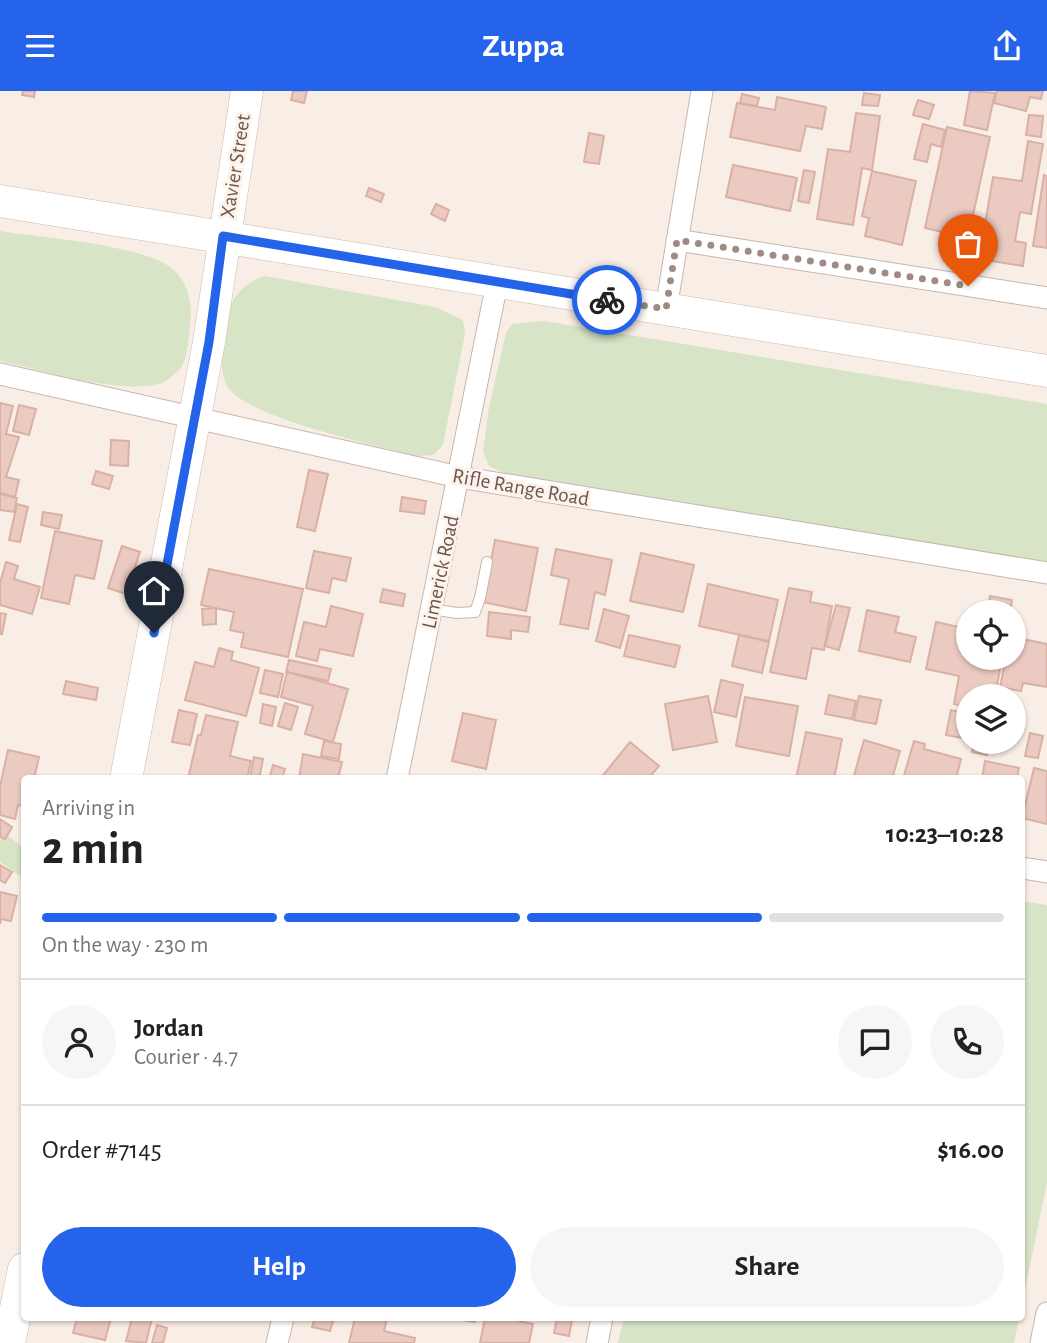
<!DOCTYPE html>
<meta charset="utf-8">
<style>
:root{--surface:#fff;--page:#f6f6f6;--text:#222;--muted:#767676;--line:#e0e0e0;--accent:#2563eb}
body{margin:0;font-family:"Alegreya Sans",sans-serif;background:var(--page);color:var(--text);height:100vh;display:flex;flex-direction:column;font-size:26px;white-space:nowrap}
*{box-sizing:border-box;margin:0}
p{font-size:23px;color:var(--muted)}
.icon{flex:none;width:38px;height:38px;fill:none;stroke:currentColor;stroke-width:2;stroke-linecap:round;stroke-linejoin:round}
.map{position:relative;flex:1;overflow:hidden}
.panel{position:absolute;left:21px;top:684px;width:1004px;height:546px;display:flex;flex-direction:column;background:var(--surface);border-radius:7px;box-shadow:0 2px 5px #0004}
.panel>*{flex:none}
.fabs{position:absolute;left:956px;top:509px;display:grid;gap:14px}
.fabs a{display:grid;place-items:center;width:70px;height:70px;border-radius:50%;background:var(--surface);box-shadow:0 2px 5px #0004;font-size:35px}
.pin{position:absolute;display:grid;place-items:center;width:60px;height:60px;color:#fff;margin:-72px -30px;border-radius:50% 50% 50% 0;rotate:-45deg;box-shadow:0 0 7px #0007}
.pin .icon{rotate:45deg}
.courier{position:absolute;display:grid;place-items:center;width:70px;height:70px;margin:-35px;border:5px solid #2563eb;border-radius:50%;background:#fff;color:#222;box-shadow:0 2px 9px #0007}
.summary em{font-style:normal;font-weight:600}
.summary div{display:flex;flex-direction:column-reverse}
.summary{display:flex;align-items:center;justify-content:space-between;height:119px;padding:0 21px}
h1{font-size:46px;font-weight:600;line-height:52px}
.bar{display:grid;grid-template-columns:repeat(4,1fr);gap:10px 7px;align-content:center;height:84px;padding:0 21px}
.bar i{height:9px;border-radius:5px;background:var(--line)}
.bar .on{background:var(--accent)}
.bar p{grid-column:span 4}
.line{display:flex;align-items:center;gap:18px;padding:0 21px;border-top:2px solid var(--line)}
.line div{flex:1}
.round{display:grid;place-items:center;flex:none;width:74px;height:74px;border-radius:37px;background:var(--page)}
.primary-button{display:flex;gap:14px;margin-top:auto;padding:14px 21px}
.primary-button a{flex:1;height:80px;border-radius:42px;background:var(--accent);color:#fff;font-size:28px;font-weight:600;line-height:80px;text-align:center}
.primary-button a+a{background:var(--page);color:var(--text)}
header{display:flex;justify-content:space-between;align-items:center;height:91px;padding:0 21px;background:var(--accent);color:#fff;font-size:32px;font-weight:600}
.map>svg:first-child{display:block}
</style>
<header><svg class="icon" aria-label="menu" viewBox="0 0 24 24"><path d="M4 6h16M4 12h16M4 18h16"/></svg>Zuppa<svg class="icon" aria-label="share" viewBox="0 0 24 24"><path d="M12 15V3M7 8l5-5 5 5M5 13v7h14v-7"/></svg></header>
<div class="map">
<svg width="1047" height="1252" viewBox="0 0 1047 1252">
<rect width="100%" height="100%" fill="#f9eee6"/>
<!-- green -->
<g fill="#d7e4c6">
<path d="M0,140C42,147 138,153 170,176C188,189 193,213 190,233C189,246 188,264 182,275C179,280 167,290 162,292C121,305 43,279 0,270Z"/>
<path d="M265,185L435,216L463,229L465,243L443,354L434,364L417,365C379,355 240,326 226,293C218,275 223,252 225,235C228,209 242,192 265,185Z"/>
<path d="M544,230L1047,313V471L506,383L489,375L483,361L489,316L506,242L512,233Z"/>
<path d="M0,739L24,757V788L0,771Z"/>
<path d="M1022,810L1047,814V1092L1022,1212Z"/>
<path d="M624,1227H1019L1014,1252H618Z"/>
</g>
<!-- building -->
<g fill="#ebcbc1" stroke="#dbb0a4" stroke-width="2">
<path d="M23,0H35L34,6L22,4Z"/>
<path d="M293,0H307L304,12L291,9Z"/>
<path d="M970,0L995,2L987,39L964,34Z"/>
<path d="M997,0H1043L1041,8L1030,6L1026,20L994,12Z"/>
<path d="M864,2L880,4L878,15L862,14Z"/>
<path d="M742,3L759,7L757,15L740,12Z"/>
<path d="M777,6L826,16L822,38L806,35L800,60L730,46L737,12L775,19Z"/>
<path d="M918,9L934,14L929,28L913,24Z"/>
<path d="M856,22L880,25L872,79L862,77L853,134L817,128L828,58L850,61Z"/>
<path d="M1029,24L1043,25L1041,46L1026,44Z"/>
<path d="M923,33L945,39L941,56L931,53L927,71L914,68Z"/>
<path d="M947,36L990,46L968,147L925,137Z"/>
<path d="M589,42L604,45L599,73L584,71Z"/>
<path d="M1028,50L1043,53L1031,123L1020,121L1015,150L1026,152L1023,175L973,167L977,144L983,145L993,86L1022,90Z"/>
<path d="M733,74L797,87L790,120L726,106Z"/>
<path d="M804,79L815,81L809,112L798,110Z"/>
<path d="M872,80L916,90L902,154L865,145L869,127L862,125Z"/>
<path d="M1044,84L1047,85V157L1033,155Z"/>
<path d="M369,97L384,103L381,111L366,105Z"/>
<path d="M436,113L449,119L445,130L431,123Z"/>
<path d="M0,312L13,315L6,343L19,346L6,386L19,389L15,406L0,402Z"/>
<path d="M19,314L36,318L29,344L13,340Z"/>
<path d="M111,349L129,350L128,375L110,374Z"/>
<path d="M309,379L328,383L315,440L297,436Z"/>
<path d="M96,380L113,385L109,398L92,393Z"/>
<path d="M0,403L17,407L14,421L0,419Z"/>
<path d="M402,406L426,410L424,423L400,420Z"/>
<path d="M17,413L28,416L20,451L9,449Z"/>
<path d="M43,421L62,424L59,438L41,434Z"/>
<path d="M55,440L102,450L94,488L75,484L69,513L41,507Z"/>
<path d="M495,449L538,457L526,520L483,511Z"/>
<path d="M122,455L140,461L126,503L108,497Z"/>
<path d="M556,458L612,469L605,504L595,501L588,538L560,533L569,488L551,484Z"/>
<path d="M314,460L351,467L346,490L332,487L329,502L306,497Z"/>
<path d="M641,462L694,474L683,521L630,510Z"/>
<path d="M6,471L18,475L14,488L40,496L32,523L0,514V492Z"/>
<path d="M209,478L303,498L288,566L241,556L244,542L230,539L234,521L201,514Z"/>
<path d="M708,493L778,509L769,550L699,535Z"/>
<path d="M789,497L812,501L810,511L832,515L824,559L812,557L806,588L770,581Z"/>
<path d="M383,498L405,503L403,515L380,511Z"/>
<path d="M990,505L1012,509L1010,522H987Z"/>
<path d="M836,514L850,517L839,559L825,555Z"/>
<path d="M331,515L363,523L353,565L320,558L317,570L296,565L304,531L326,536Z"/>
<path d="M216,517V533L203,534L202,518Z"/>
<path d="M604,518L629,525L620,557L596,550Z"/>
<path d="M867,519L899,526L895,541L916,546L910,571L859,560Z"/>
<path d="M489,521L530,526L528,541L511,539V548L487,545Z"/>
<path d="M0,522L6,523L2,543H0Z"/>
<path d="M936,531L968,538V567H1002L995,606H968V616L954,613L959,585L926,578Z"/>
<path d="M629,544L680,555L675,576L624,565Z"/>
<path d="M739,544L769,551L762,582L732,575Z"/>
<path d="M1013,546L1047,553V596L1023,592L1021,600L1000,596L1006,567H1013Z"/>
<path d="M219,557L233,561L231,569L259,577L246,625L185,609L195,571L214,576Z"/>
<path d="M289,569L331,578L328,590L286,581Z"/>
<path d="M265,579L283,583L278,606L260,602Z"/>
<path d="M287,581L348,598L333,651L305,643L313,615L281,606Z"/>
<path d="M721,589L743,594L736,626L714,621Z"/>
<path d="M66,590L98,597L96,609L63,603Z"/>
<path d="M829,604L856,610L852,628L825,623Z"/>
<path d="M708,605L717,651L673,659L665,613Z"/>
<path d="M859,605L881,609L876,633L854,629Z"/>
<path d="M745,606L798,615L789,665L736,655Z"/>
<path d="M285,612L298,616L291,639L278,635Z"/>
<path d="M263,613L276,616L272,635L260,632Z"/>
<path d="M179,619L197,623L190,654L172,651Z"/>
<path d="M951,619L968,623V648L946,644Z"/>
<path d="M463,622L496,629L486,678L452,670Z"/>
<path d="M206,624L238,631L230,665L251,670L247,688H188L198,644H201Z"/>
<path d="M806,641L842,648L834,688H796Z"/>
<path d="M1030,642L1043,645L1038,667L1025,665Z"/>
<path d="M864,649L900,660L892,688H853Z"/>
<path d="M324,650L341,653L339,668L321,665Z"/>
<path d="M914,650L925,653L924,658L961,668L956,688H903Z"/>
<path d="M630,651L659,675L648,688H600Z"/>
<path d="M974,651H1001L1000,655L989,653L987,664L972,661Z"/>
<path d="M8,659L39,666L34,688H24V715L18,714L15,728L0,724V695Z"/>
<path d="M303,663L342,671L338,688H299Z"/>
<path d="M254,666L263,668L259,688L250,687Z"/>
<path d="M985,670L1019,677L1017,688H982Z"/>
<path d="M273,674L285,678L282,688H269Z"/>
<path d="M1034,677L1047,680V733L1022,727Z"/>
<path d="M0,728L12,736L5,748L0,745Z"/>
<path d="M0,774L12,781L5,792L0,789Z"/>
<path d="M0,801L17,805L11,830L1,828L0,833Z"/>
<path d="M77,1227H111L105,1249L73,1242Z"/>
<path d="M132,1227H152L146,1252L126,1250Z"/>
<path d="M315,1227H334L330,1240L312,1236Z"/>
<path d="M355,1227H387L384,1240L415,1247L414,1252H349Z"/>
<path d="M448,1227H476L475,1231Z"/>
<path d="M485,1227H504L533,1233L529,1252H480Z"/>
<path d="M557,1227L572,1229L569,1245L554,1242Z"/>
<path d="M157,1234L167,1237L163,1252H152Z"/>
</g>
<g fill="none" stroke-linecap="round" stroke-linejoin="round">
<defs>
<path id="lane" d="M432,518L457,522L475,521L480,507L487,471"/>
<g id="street">
<path d="M677,149L1047,207"/>
<path d="M666,218L702,0"/>
<path d="M0,283L459,386L1047,482"/>
<path d="M397,688L497,192"/>
<path d="M1022,777L1047,781"/>
<path d="M277,1252L283,1227"/>
<path d="M597,1252L602,1227"/>
<path d="M1041,1252L1047,1222"/>
</g>
<g id="secondary">
<path d="M0,110L1047,280"/>
<path d="M126,688L209,251L247,0"/>
<path d="M9,1252L24,1178"/>
</g>
</defs>
<!-- lane casing -->
<use href="#lane" stroke="#c8b6ad" stroke-width="12"/>
<!-- street casing -->
<use href="#street" stroke="#c8b6ad" stroke-width="23"/>
<!-- secondary casing -->
<use href="#secondary" stroke="#cdb7ae" stroke-width="33"/>
<!-- lane -->
<use href="#lane" stroke="#fff" stroke-width="10"/>
<!-- street -->
<use href="#street" stroke="#fff" stroke-width="21"/>
<!-- secondary -->
<use href="#secondary" stroke="#fff" stroke-width="32"/>
</g>
<g fill="none" stroke-linecap="round" stroke-linejoin="round">
<!-- done -->
<path stroke="#9f8b83" stroke-width="7" stroke-dasharray="0 12.6" d="M607,209L666,218L677,149L968,195"/>
<!-- route -->
<path stroke="#2563eb" stroke-width="9" d="M154,542L209,251L223,145L607,209"/>
</g>
<g text-anchor="middle" stroke-width="6" stroke-linejoin="round" paint-order="stroke">
<!-- street labels -->
<g font-size="21" fill="#6e554e" stroke="#fcf3eb">
<text transform="translate(235 75) rotate(-81)" y="7">Xavier Street</text>
<text transform="translate(521 396) rotate(10)" y="7">Rifle Range Road</text>
<text transform="translate(440 481) rotate(-78)" y="7">Limerick Road</text>
</g>
</g>
</svg>
<div class="fabs">
<a><svg class="icon" aria-label="locate" viewBox="0 0 24 24"><circle cx="12" cy="12" r="6"/><path d="M12 2v4M12 18v4M2 12h4M18 12h4"/></svg></a>
<a><svg class="icon" aria-label="layers" viewBox="0 0 24 24"><path d="M12 4l9 5-9 5-9-5zM3 14l9 5 9-5"/></svg></a>
</div>
<div class="pin" style="left:968px;top:195px;background:#ea580c"><svg class="icon" aria-label="bag" viewBox="0 0 24 24"><path d="M5 8h14l-1 12H6zM9 8a3 3 0 0 1 6 0"/></svg></div>
<div class="pin" style="left:154px;top:542px;background:#1f2937"><svg class="icon" aria-label="home" viewBox="0 0 24 24"><path d="M3 11l9-7 9 7M6 9v11h12V9"/></svg></div>
<div class="courier" style="left:607px;top:209px"><svg class="icon" aria-label="bike" viewBox="0 0 24 24"><circle cx="6" cy="16" r="4"/><circle cx="18" cy="16" r="4"/><path d="M6 16l4-8h5l3 8M10 8l3 8H6M13 5h3"/></svg></div>
<section class="panel">
<div class="summary"><div><h1>2 min</h1><p>Arriving in</p></div><em>10:23–10:28</em></div>
<div class="bar"><i class="on"></i><i class="on"></i><i class="on"></i><i></i><p>On the way · 230 m</p></div>
<div class="line" style="height:126px"><a class="round"><svg class="icon" aria-label="person" viewBox="0 0 24 24"><circle cx="12" cy="8" r="4"/><path d="M4 21q1-7 8-7t8 7"/></svg></a><div><b>Jordan</b><p>Courier · 4.7</p></div><a class="round"><svg class="icon" aria-label="chat" viewBox="0 0 24 24"><path d="M4 5h16v11H9l-5 4z"/></svg></a><a class="round"><svg class="icon" aria-label="phone" viewBox="0 0 24 24"><path d="M5 4h4l2 5-3 2q2 4 5 5l2-3 5 2v4C11 20 4 13 5 4z"/></svg></a></div>
<div class="line" style="height:91px"><div>Order #7145</div><b>$16.00</b></div>
<div class="primary-button"><a>Help</a><a>Share</a></div>
</section>
</div>
